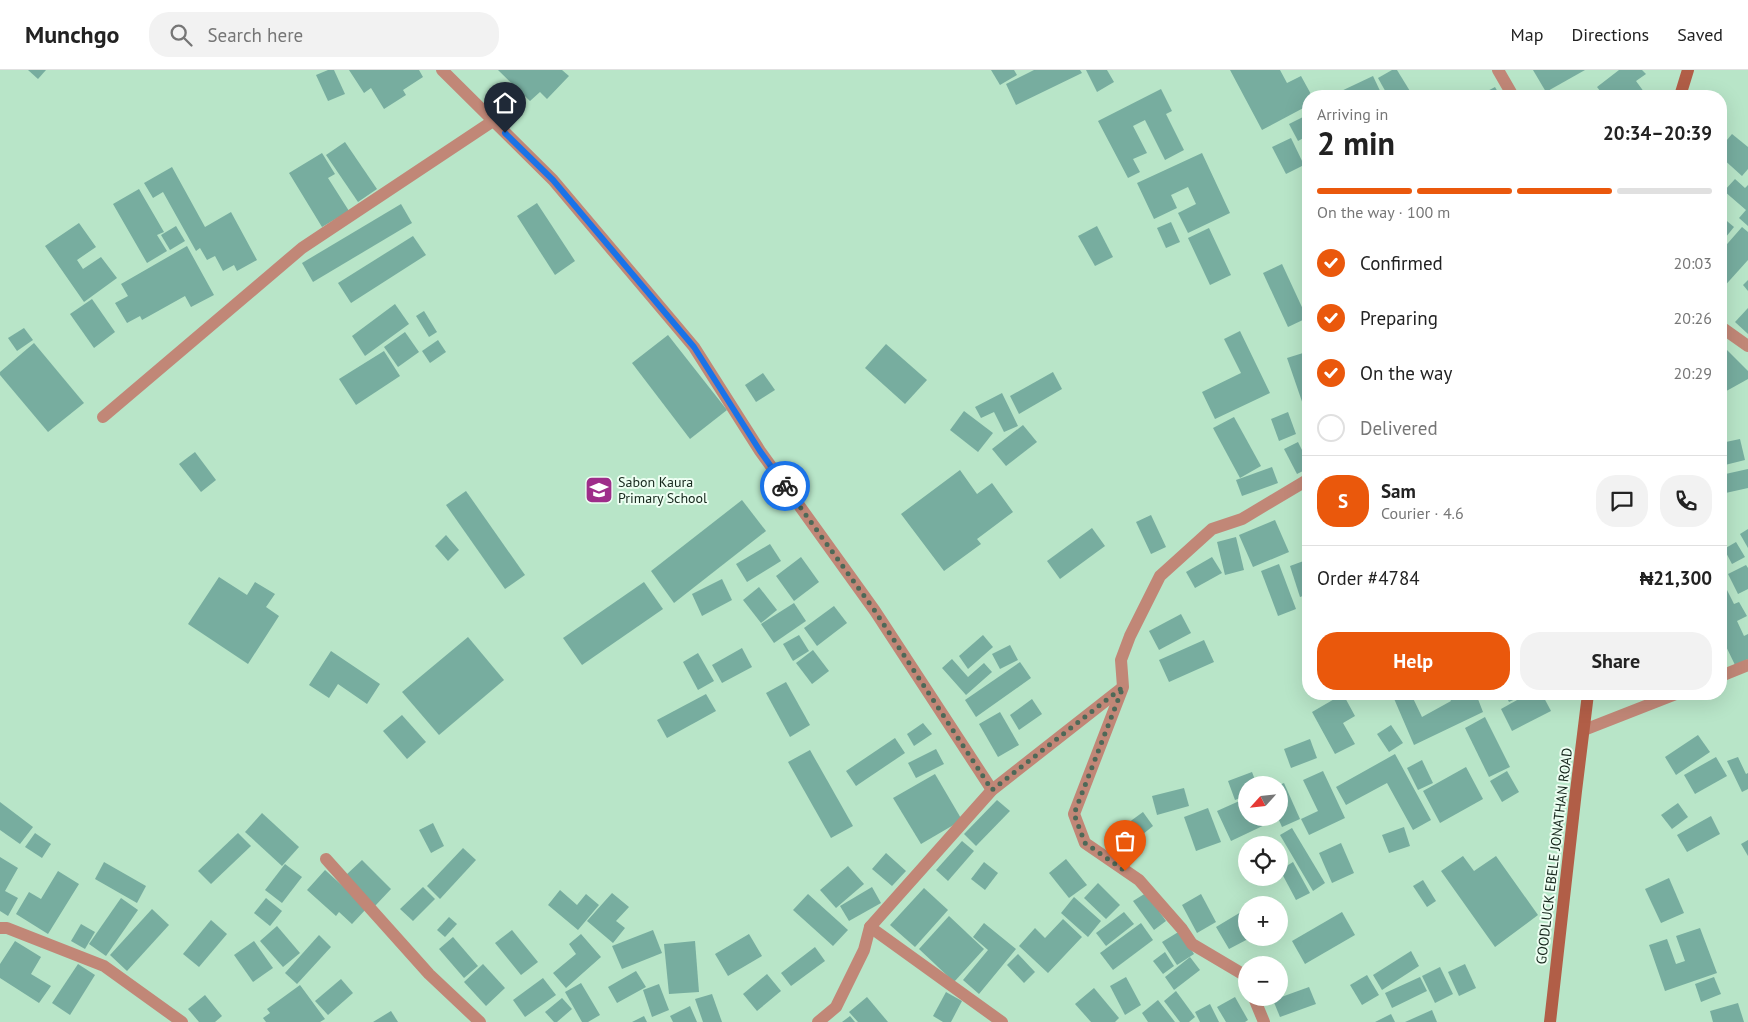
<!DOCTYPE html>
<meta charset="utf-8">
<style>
:root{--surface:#fff;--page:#f2f2f2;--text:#222;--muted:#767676;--line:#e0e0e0;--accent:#ea580c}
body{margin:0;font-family:"PT Sans",sans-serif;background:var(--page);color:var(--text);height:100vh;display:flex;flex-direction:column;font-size:19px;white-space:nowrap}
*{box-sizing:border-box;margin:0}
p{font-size:16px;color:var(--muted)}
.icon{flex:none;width:28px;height:28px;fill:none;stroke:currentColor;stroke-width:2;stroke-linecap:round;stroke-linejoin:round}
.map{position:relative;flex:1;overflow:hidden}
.drawer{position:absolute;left:1302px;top:20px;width:425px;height:610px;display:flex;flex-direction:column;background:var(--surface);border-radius:20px;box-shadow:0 5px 20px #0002}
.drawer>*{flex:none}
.needle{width:32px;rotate:243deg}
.buttons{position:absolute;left:1238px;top:706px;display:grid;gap:10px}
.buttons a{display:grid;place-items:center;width:50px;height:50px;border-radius:50%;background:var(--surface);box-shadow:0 5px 20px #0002;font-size:25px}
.pin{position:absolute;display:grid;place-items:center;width:42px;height:42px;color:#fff;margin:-51px -21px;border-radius:50% 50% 50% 0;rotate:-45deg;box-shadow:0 0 5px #0007}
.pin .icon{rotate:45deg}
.courier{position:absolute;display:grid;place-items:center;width:50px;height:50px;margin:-25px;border:4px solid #1a73e8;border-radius:50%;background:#fff;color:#222;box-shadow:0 1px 6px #0007}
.headline em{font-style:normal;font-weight:700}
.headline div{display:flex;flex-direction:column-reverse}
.headline{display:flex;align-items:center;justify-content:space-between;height:85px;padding:0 15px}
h1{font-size:32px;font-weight:700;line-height:38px}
.bar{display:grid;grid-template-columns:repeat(4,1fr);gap:8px 5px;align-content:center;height:60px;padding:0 15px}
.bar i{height:6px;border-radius:4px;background:var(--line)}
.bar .active{background:var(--accent)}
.bar p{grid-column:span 4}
.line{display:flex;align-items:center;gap:12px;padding:0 15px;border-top:1px solid var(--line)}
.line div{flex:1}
.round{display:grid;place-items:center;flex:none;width:52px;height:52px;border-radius:20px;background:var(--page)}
ol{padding:0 15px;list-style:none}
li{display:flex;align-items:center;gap:15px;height:55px}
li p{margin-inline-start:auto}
li .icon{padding:5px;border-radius:50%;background:var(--accent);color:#fff;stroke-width:4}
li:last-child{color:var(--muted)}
li i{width:28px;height:28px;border:2px solid var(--line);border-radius:50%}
.button{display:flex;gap:10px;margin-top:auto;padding:10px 15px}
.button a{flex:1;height:58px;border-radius:20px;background:var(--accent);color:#fff;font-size:20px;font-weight:700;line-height:58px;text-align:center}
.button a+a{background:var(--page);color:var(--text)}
header{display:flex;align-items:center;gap:30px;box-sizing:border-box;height:70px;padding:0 25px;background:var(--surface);border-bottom:1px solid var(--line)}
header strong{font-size:24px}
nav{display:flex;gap:28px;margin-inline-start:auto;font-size:18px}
.search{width:350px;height:45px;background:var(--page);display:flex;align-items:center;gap:12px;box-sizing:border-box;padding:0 18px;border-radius:20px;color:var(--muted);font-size:19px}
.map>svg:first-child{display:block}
</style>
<header>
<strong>Munchgo</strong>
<div class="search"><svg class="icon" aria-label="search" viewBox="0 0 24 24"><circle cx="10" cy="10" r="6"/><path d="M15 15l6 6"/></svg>Search here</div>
<nav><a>Map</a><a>Directions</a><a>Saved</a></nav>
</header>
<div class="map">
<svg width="1748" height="952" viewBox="0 0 1748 952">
<rect width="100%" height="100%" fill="#b8e5c8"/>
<!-- building -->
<g fill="#77ad9f">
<path d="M28,0H46L38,9Z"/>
<path d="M328,0H334L345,24L328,31L316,5Z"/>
<path d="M349,0H419L423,7L403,20L406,25L384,39L371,18L364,23Z"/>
<path d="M498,0H562L569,6L547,29L540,22L530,31Z"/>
<path d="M991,0H1014L1017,5L1000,15Z"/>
<path d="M1034,0H1080L1082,3L1016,35L1006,14Z"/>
<path d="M1086,0H1107L1114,12L1097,22Z"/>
<path d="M1230,0H1280L1287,13L1301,6L1312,26H1309V35L1262,60Z"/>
<path d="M1392,0H1397L1413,26H1388L1378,8Z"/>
<path d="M1533,0H1585L1546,22Z"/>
<path d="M1619,0H1642L1646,4L1636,11L1647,26H1621L1619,23L1615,26H1604L1597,17Z"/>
<path d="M1373,6L1382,25L1378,26H1339L1337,23Z"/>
<path d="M1495,17L1500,26H1478Z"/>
<path d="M1161,19L1172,41L1166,44L1184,80L1165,90L1145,50L1133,56L1147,83L1133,89L1140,102L1128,108L1098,51Z"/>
<path d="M1309,44V65L1298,71L1289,54Z"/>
<path d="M1732,64L1748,77V99L1742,106L1721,87V77Z"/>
<path d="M1291,68L1304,95L1286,104L1272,77Z"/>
<path d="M345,72L377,119L358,132L326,85Z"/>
<path d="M322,83L335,104L328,108L349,141L322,157L289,103Z"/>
<path d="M1202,83L1230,143L1188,163L1178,143L1196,134L1188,117L1171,125L1177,138L1154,149L1137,113Z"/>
<path d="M172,97L205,157L231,142L257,190L237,201L234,195L223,201L215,186L207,190L200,178L196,181L163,122L153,128L144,113Z"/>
<path d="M1735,109L1745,118L1748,115V156L1739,148L1746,140L1724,121Z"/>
<path d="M139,119L164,162L157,165L167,181L147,193L113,134Z"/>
<path d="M537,133L575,191L555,205L517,146Z"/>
<path d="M401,134L412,153L313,212L302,193Z"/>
<path d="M1721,146L1734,157L1721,173Z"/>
<path d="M1171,152L1180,172L1166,178L1157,158Z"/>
<path d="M79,153L96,177L77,190L83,199L101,187L117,208L84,232L45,176Z"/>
<path d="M176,156L185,171L170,180L161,165Z"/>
<path d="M1097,156L1113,187L1095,196L1078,166Z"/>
<path d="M1742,157L1748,162V190L1721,220V181Z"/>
<path d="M1209,158L1231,205L1210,215L1188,168Z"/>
<path d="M413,166L426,185L351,233L338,213Z"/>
<path d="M187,176L214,225L191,237L185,226L142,250L140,246L127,253L115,233L128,226L121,214Z"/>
<path d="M1282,194L1307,248L1288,257L1263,203Z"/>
<path d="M1309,210V222L1304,213Z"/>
<path d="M1748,210V221L1743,215Z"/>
<path d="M92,229L115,262L94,278L70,244Z"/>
<path d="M395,234L409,254L365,286L352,266Z"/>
<path d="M1748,238V264L1735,252Z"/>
<path d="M424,241L437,262L429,267L416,246Z"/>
<path d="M24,258L33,270L17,281L8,268Z"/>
<path d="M1240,261L1270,323L1215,349L1202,322L1241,303L1224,269Z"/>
<path d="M405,262L419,282L398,297L384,277Z"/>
<path d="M668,265L727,340L690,369L632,293Z"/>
<path d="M438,270L446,282L430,293L422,281Z"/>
<path d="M34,273L84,333L48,362L0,305V302Z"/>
<path d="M886,274L927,310L905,334L865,298Z"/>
<path d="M1721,274L1748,301V309L1721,324Z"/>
<path d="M384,281L400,306L356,335L339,309Z"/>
<path d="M1303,283L1309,295L1308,349L1287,288Z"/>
<path d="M1053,302L1062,319L1019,344L1010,326Z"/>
<path d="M763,303L775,320L756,332L745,315Z"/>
<path d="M1002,323L1018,356L1004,362L994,342L981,348L975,337Z"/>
<path d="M964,341L993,363L978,382L950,360Z"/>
<path d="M1288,342L1296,364L1279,371L1271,349Z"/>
<path d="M1234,347L1261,396L1240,408L1213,358Z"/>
<path d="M1023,355L1037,372L1006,396L992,379Z"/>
<path d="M1740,369L1745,390L1721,396V373Z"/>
<path d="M1298,372L1309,394V398L1297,404L1284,379Z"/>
<path d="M195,382L216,410L201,422L179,394Z"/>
<path d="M1272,397L1278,413L1242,426L1236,410Z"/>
<path d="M1748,399V418L1721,424V405Z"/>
<path d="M960,400L977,424L992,413L1013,442L977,469L981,474L944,501L901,444Z"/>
<path d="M466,421L525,505L505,519L446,435Z"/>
<path d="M742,430L766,461L674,533L651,501Z"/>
<path d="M1151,445L1166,477L1151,484L1136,452Z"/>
<path d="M1275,450L1289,482L1253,497L1239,465Z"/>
<path d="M1092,458L1105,476L1060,509L1047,491Z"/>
<path d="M1748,459V478L1740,464Z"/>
<path d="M446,465L459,480L448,491L435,476Z"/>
<path d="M1236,467L1244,500L1225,505L1217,472Z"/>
<path d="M1736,472L1745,487L1732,494L1724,479Z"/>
<path d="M770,474L781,491L747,512L736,494Z"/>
<path d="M801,487L819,512L794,531L776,506Z"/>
<path d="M1212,487L1222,503L1195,518L1186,502Z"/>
<path d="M1309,489V524L1300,527L1290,496Z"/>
<path d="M1279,494L1296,539L1278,546L1261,501Z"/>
<path d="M1746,495L1748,498V519L1738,524L1728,504Z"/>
<path d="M219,507L247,525L255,512L275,524L266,537L279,546L248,594L188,554Z"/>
<path d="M1721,508L1734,534L1739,532L1747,546L1737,551L1744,566L1748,564V589L1735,595L1721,566Z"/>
<path d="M722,509L732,530L702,546L692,524Z"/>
<path d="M644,512L663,539L582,595L563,568Z"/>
<path d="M759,517L777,540L761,553L743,530Z"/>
<path d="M794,533L806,551L774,573L761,554Z"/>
<path d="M834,536L847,553L817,576L804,558Z"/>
<path d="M1181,544L1191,563L1159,580L1149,561Z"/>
<path d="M799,565L809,581L793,591L783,574Z"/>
<path d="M983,565L993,577L968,599L959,586Z"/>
<path d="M468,567L504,610L439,665L402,622Z"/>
<path d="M1204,570L1214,592L1169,612L1159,590Z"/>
<path d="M1010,575L1018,590L1000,599L992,584Z"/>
<path d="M742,578L752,597L722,613L712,595Z"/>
<path d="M813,580L829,601L812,614L796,593Z"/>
<path d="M331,581L380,614L367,634L338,614L329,628L309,615Z"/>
<path d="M698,583L714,611L698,620L683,592Z"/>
<path d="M952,589L968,607L984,593L992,602L966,625L942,598Z"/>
<path d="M1020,592L1031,608L976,647L965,630Z"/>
<path d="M786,612L810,655L790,667L766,623Z"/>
<path d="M706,624L716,641L667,668L657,650Z"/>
<path d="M1343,624L1355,646L1343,653L1355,674L1335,684L1312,642Z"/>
<path d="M1392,624H1411L1422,647L1451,631L1448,624H1476L1483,642L1414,675Z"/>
<path d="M1505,624H1526L1509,632Z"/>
<path d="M1528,624H1542L1551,641L1512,661L1501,639Z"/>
<path d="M1032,629L1042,644L1019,660L1010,645Z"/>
<path d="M1000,642L1019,675L998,687L979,654Z"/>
<path d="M402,645L426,672L407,689L383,661Z"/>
<path d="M1485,647L1510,697L1489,707L1465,658Z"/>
<path d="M923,653L932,664L914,676L907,664Z"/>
<path d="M1391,655L1403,673L1389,682L1377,664Z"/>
<path d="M1698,665L1710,682L1676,705L1665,687Z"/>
<path d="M895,668L905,683L856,716L846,701Z"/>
<path d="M1310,669L1317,688L1291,698L1284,679Z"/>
<path d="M936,679L944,694L916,708L908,693Z"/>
<path d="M810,680L853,756L831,768L788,692Z"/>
<path d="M1395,684L1431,750L1413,760L1387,713L1346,735L1336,717Z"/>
<path d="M1716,687L1727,706L1695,724L1684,705Z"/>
<path d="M1738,687L1746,704L1748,703V719L1742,722L1727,691Z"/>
<path d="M1422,690L1433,713L1418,720L1407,698Z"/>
<path d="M1466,697L1483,729L1440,753L1423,721Z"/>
<path d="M1323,701L1345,748L1309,765L1301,749L1318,741L1303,710Z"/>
<path d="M1507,701L1519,722L1502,732L1490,711Z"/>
<path d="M1252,702L1257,715H1246V726L1235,730L1228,711Z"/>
<path d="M935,704L962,750L921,774L893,728Z"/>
<path d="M1284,713L1300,749L1282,757L1278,748L1279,715Z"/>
<path d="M1184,718L1189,736L1157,745L1152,726Z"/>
<path d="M1246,728V748H1269L1271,752L1231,771L1217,741Z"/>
<path d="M997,730L1010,741L976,776L964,764Z"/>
<path d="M0,732L33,757L20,774L0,760Z"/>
<path d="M1678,733L1688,747L1672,759L1661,745Z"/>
<path d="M1208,738L1221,772L1196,781L1184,747Z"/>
<path d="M1143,742L1153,756L1132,773L1121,758Z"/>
<path d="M262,743L299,777L282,796L245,762Z"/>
<path d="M1711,746L1720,764L1687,782L1677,765Z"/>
<path d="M433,753L444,776L431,783L419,760Z"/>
<path d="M1404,757L1410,776L1389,783L1382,765Z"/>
<path d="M1292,758L1325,813L1313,821L1280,765Z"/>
<path d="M35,763L51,774L42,788L25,777Z"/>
<path d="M238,763L251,776L211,814L198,801Z"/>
<path d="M1748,770V786L1741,774Z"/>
<path d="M962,771L974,781L948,811L936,800Z"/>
<path d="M1341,773L1354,803L1332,813L1319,783Z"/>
<path d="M463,778L476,790L440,829L427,816Z"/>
<path d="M886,783L906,801L892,816L872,799Z"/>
<path d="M1463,786L1474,801L1496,786L1538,845L1495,877L1441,801Z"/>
<path d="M0,787L18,798L5,821L18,828L8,846L0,841Z"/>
<path d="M1066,789L1087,815L1069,828L1049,803Z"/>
<path d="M362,790L391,819L375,836L345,806Z"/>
<path d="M104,792L146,816L137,833L95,809Z"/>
<path d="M984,792L998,803L985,820L971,809Z"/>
<path d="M1293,792L1310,823L1296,830L1280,800Z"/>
<path d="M285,794L302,807L282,833L265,820Z"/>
<path d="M848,796L864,814L836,838L820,820Z"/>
<path d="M325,800L367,838L352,854L339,842L336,846L307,820Z"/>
<path d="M58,801L79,814L48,864L16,844L29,822L41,829Z"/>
<path d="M1669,808L1684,843L1661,853L1645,819Z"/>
<path d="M1423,810L1436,831L1427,837L1413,816Z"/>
<path d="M1098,813L1120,835L1106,849L1084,828Z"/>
<path d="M423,817L435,829L413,851L400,839Z"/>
<path d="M872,817L881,833L849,851L840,836Z"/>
<path d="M924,818L948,840L915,877L890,855Z"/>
<path d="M560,820L577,835L586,824L599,835L578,860L548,835Z"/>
<path d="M612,823L629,837L616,851L625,858L613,873L587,851Z"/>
<path d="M1146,823L1166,851L1154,860L1133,831Z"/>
<path d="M808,824L848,860L833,876L793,840Z"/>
<path d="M1201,824L1216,852L1197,863L1182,835Z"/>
<path d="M1074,827L1101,851L1088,867L1061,843Z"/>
<path d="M121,828L138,840L106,886L89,874Z"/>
<path d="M266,828L282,841L270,856L254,843Z"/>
<path d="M152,839L169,855L127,901L110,885Z"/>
<path d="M1246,839V868H1250L1229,879L1216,857Z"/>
<path d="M1124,842L1134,854L1106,876L1096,863Z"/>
<path d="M1342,842L1355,865L1305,894L1292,871Z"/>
<path d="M949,846L984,879L954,912L919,879Z"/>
<path d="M449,847L457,854L445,867L437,860Z"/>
<path d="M1063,849L1082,867L1048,903L1019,876L1035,858L1045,868Z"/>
<path d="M211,850L227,864L199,897L183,884Z"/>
<path d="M984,853L1016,879L979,924L963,910L988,880L973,867Z"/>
<path d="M1141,853L1153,870L1113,900L1100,883Z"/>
<path d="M81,854L95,862L85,879L71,871Z"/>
<path d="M277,856L300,883L283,897L260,871Z"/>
<path d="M1700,858L1717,903L1665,921L1649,875L1667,869L1676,894L1685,891L1676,866Z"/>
<path d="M512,860L538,892L521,905L495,873Z"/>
<path d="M653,860L662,883L622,899L612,876Z"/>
<path d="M1180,861L1194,884L1177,895L1162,872Z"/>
<path d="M581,864L601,887L566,918L553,903L576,884L569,874Z"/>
<path d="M749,864L762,886L728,906L715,884Z"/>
<path d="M319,865L331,877L297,914L285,903Z"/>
<path d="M453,867L478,896L464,908L439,879Z"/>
<path d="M15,871L41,887L31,904L51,916L39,933L0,908V894Z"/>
<path d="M254,871L273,898L253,912L234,885Z"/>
<path d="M695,871L699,922L669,924L664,874Z"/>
<path d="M815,877L825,891L791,916L781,903Z"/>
<path d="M1411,881L1419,896L1382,920L1373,905Z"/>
<path d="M1165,882L1174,896L1163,904L1153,891Z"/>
<path d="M1018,884L1035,902L1024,913L1007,895Z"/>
<path d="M1262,886L1268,895H1247Z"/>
<path d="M1190,887L1200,900L1174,920L1165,907Z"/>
<path d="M78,894L95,905L70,945L52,933Z"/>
<path d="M483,894L505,918L486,936L464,912Z"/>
<path d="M1465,894L1476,918L1459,926L1448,902Z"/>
<path d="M1440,897L1453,924L1435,933L1422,906Z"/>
<path d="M636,901L646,917L617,933L608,917Z"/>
<path d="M767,904L781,921L757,941L743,924Z"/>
<path d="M1367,905L1379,925L1362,935L1350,915Z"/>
<path d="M1126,907L1141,935L1125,945L1110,916Z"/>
<path d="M1420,907L1427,921L1392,938L1385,923Z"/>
<path d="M1714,907L1721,924L1701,932L1695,914Z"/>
<path d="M543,908L556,925L525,947L513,930Z"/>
<path d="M341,909L353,923L328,945L315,931Z"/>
<path d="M581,913L600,945L588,952H582L565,922Z"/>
<path d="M659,914L669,940L652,947L643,920Z"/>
<path d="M300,915L325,949L320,952H266L263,948L270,943L267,939Z"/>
<path d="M1309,917L1316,934L1280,947L1273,930Z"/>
<path d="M1094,918L1119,948L1115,952H1091L1075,934Z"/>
<path d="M1176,921L1195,947L1189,952H1180L1164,931Z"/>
<path d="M946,922L962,931L951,952H943L933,946Z"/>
<path d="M712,924L722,952H703L695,929Z"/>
<path d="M205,925L222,946L215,952H199L188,939Z"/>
<path d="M867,927L888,952H858L849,942Z"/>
<path d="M1235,927L1248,950L1245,952H1226L1217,937Z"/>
<path d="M562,928L572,939L557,952H554L545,942Z"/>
<path d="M1158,930L1175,952H1148L1142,943Z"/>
<path d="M1738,933L1744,952H1713L1710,941Z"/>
<path d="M1210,934L1219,952H1200L1195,942Z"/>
<path d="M690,936L697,952H673L670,946Z"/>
<path d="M1432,940L1437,952H1405Z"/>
<path d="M391,941L398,952H373Z"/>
<path d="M1391,944L1395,952H1375Z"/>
<path d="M644,946L647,952H632Z"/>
<path d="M850,946L855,952H842Z"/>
</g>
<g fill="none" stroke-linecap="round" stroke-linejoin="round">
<!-- street -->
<g stroke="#c18777" stroke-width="12">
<path d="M442,0L553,110L694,277L760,381L875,541L992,720"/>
<path d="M1498,0L1513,26"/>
<path d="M1721,257L1748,276"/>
<path d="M103,347L302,178L493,51"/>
<path d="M1721,606L1748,595"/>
<path d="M1584,660L1676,624"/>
<path d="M326,789L429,904L480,952"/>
<path d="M870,857L1002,952"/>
<path d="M0,858H7L104,896L182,952"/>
<path d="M1246,906L1192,874L1182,859L1139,810L1085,773L1074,744L1123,617L1121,590L1130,566L1160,506L1212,459L1242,449L1309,409"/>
<path d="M1254,928L1264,952"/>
<path d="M818,952L836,937L864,880L870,857L992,720L1122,618"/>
</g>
<!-- secondary -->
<g stroke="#b15e47" stroke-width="12">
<path d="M1680,26L1688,0"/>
<path d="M1550,952L1576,721L1588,624"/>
</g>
</g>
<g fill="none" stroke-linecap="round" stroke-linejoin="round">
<!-- done -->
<path stroke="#4e6958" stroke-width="5" stroke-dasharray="0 9" d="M785,416L875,541L992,720L1123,617L1074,744L1085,773L1125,801"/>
<!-- route -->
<path stroke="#1a73e8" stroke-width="6" d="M505,63L553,110L694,277L760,381L785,416"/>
</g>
<!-- icons -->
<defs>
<symbol id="school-square" viewBox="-11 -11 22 22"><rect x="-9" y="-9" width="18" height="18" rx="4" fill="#9e2d8a" stroke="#edfef2"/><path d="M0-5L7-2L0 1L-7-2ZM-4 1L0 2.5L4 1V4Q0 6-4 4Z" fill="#fff"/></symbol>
</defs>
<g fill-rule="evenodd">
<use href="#school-square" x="583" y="404" width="32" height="32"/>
</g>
<g text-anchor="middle" stroke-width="4" stroke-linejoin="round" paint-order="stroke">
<!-- poi labels -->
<g font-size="14" fill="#15261b" stroke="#edfef2" text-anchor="start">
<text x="618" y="417">Sabon Kaura<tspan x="618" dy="16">Primary School</tspan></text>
</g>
<!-- street labels -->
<g font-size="14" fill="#15261b" stroke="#edfef2">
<text transform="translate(1554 786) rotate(-83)" y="5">GOODLUCK EBELE JONATHAN ROAD</text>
</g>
</g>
</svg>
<div class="buttons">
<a><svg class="needle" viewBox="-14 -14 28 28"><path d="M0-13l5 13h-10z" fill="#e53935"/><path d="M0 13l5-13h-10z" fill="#767676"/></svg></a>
<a><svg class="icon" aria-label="locate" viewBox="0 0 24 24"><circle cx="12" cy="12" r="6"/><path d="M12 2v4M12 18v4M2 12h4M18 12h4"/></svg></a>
<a>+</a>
<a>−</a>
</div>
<div class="pin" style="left:1125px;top:801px;background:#ea580c"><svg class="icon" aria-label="bag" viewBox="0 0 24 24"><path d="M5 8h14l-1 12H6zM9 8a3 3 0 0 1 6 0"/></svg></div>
<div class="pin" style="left:505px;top:63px;background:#1f2937"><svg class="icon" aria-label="home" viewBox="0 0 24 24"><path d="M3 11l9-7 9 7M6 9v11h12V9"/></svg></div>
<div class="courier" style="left:785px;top:416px"><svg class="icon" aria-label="bike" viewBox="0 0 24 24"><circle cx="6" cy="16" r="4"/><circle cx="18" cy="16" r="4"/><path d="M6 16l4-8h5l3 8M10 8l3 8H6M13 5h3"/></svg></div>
<section class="drawer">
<div class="headline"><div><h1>2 min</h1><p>Arriving in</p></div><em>20:34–20:39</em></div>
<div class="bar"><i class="active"></i><i class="active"></i><i class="active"></i><i></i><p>On the way · 100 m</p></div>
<ol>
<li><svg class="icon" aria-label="check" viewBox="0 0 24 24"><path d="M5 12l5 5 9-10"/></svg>Confirmed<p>20:03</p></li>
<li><svg class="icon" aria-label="check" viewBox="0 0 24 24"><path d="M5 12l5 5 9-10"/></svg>Preparing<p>20:26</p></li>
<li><svg class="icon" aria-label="check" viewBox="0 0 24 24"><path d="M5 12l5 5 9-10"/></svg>On the way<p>20:29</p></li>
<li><i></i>Delivered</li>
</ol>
<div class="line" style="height:90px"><b class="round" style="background:var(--accent);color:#fff">S</b><div><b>Sam</b><p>Courier · 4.6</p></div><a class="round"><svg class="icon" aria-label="chat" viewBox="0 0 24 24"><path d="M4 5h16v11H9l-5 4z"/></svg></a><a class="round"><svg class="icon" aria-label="phone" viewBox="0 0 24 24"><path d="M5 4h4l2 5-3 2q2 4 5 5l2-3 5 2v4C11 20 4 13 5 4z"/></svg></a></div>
<div class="line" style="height:65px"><div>Order #4784</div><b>₦21,300</b></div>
<div class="button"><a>Help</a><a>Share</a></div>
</section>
</div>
